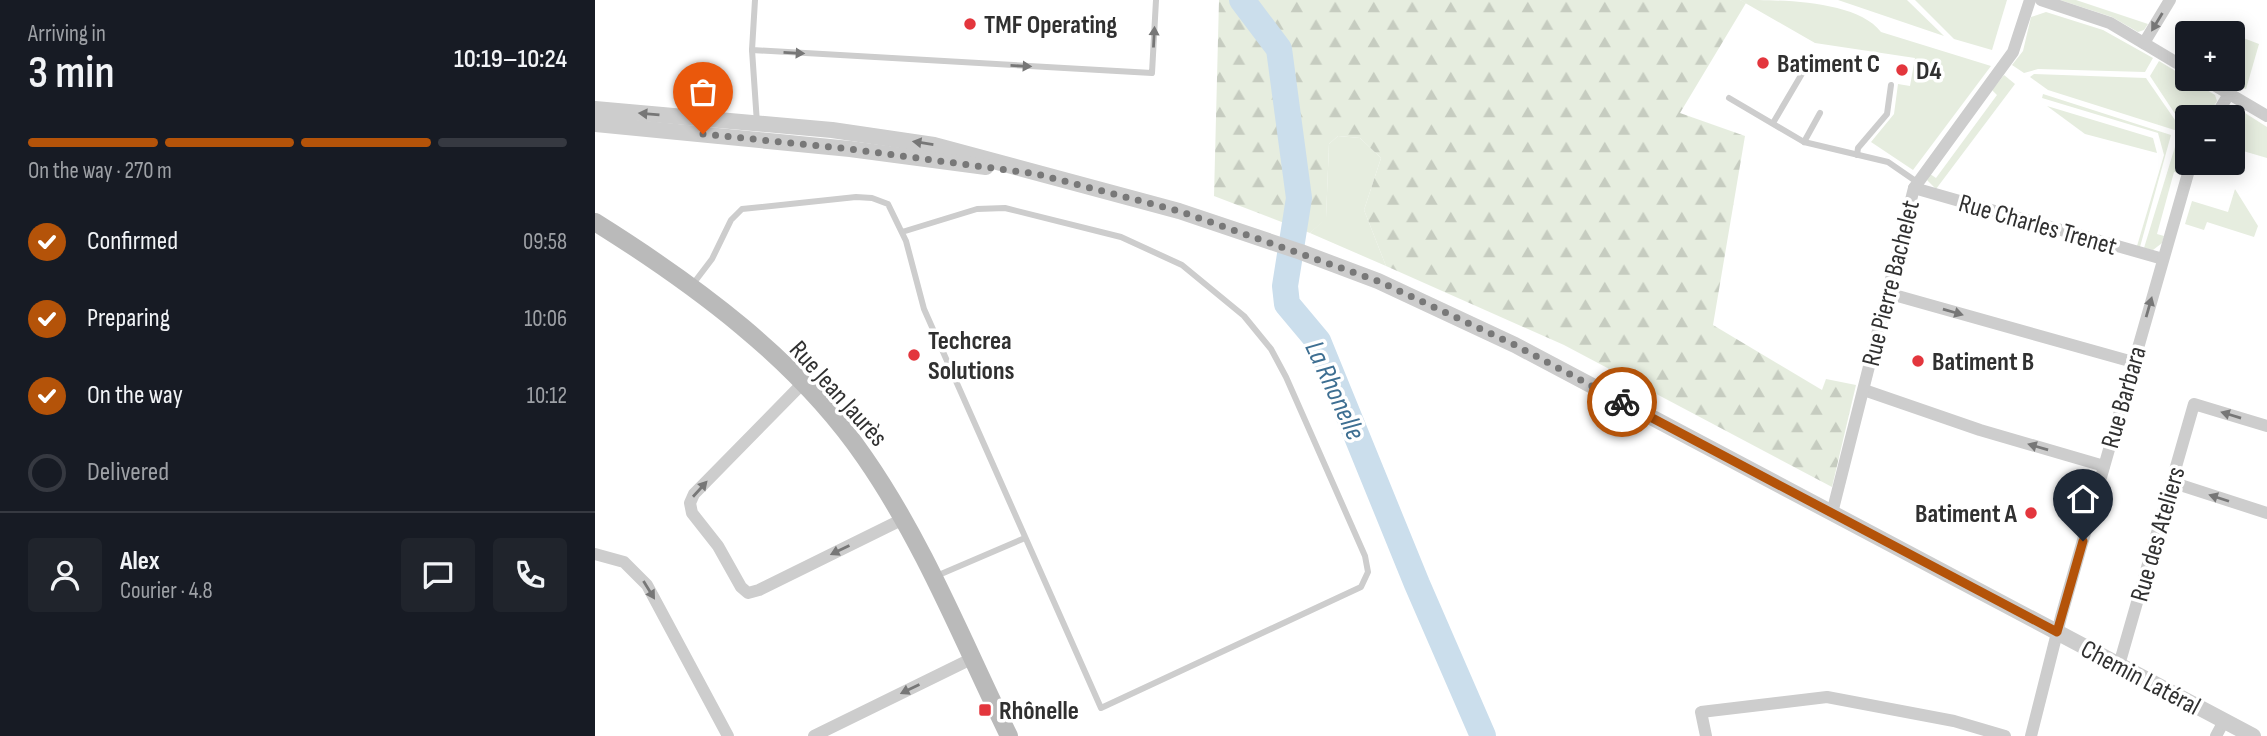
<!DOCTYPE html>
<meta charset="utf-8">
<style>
:root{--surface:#171b24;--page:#20242c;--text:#f1f3f6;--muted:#9ea1a6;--line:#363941;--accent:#b45309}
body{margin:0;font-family:"Sofia Sans Condensed",sans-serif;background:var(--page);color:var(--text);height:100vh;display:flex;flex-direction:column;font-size:26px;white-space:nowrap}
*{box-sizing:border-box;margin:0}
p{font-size:23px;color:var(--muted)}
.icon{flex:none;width:38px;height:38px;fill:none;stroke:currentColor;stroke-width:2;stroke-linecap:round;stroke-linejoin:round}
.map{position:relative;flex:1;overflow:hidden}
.sheet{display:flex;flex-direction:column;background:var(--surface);width:595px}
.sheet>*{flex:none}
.controls{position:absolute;left:1580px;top:21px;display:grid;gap:14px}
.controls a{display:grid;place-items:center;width:70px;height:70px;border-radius:7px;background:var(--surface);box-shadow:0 4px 18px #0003;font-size:35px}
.pin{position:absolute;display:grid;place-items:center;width:60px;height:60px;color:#fff;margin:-72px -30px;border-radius:50% 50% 50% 0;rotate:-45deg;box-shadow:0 0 7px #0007}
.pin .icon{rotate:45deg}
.courier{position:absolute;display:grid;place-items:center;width:70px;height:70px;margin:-35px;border:5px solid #b45309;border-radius:50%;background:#fff;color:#222;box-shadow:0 2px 9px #0007}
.headline em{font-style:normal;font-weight:600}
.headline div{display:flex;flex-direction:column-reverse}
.headline{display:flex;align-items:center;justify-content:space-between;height:119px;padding:0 28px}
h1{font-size:46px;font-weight:600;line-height:52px}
.bar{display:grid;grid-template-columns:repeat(4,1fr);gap:10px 7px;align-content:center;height:84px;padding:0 28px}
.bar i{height:9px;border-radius:5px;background:var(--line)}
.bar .on{background:var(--accent)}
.bar p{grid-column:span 4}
.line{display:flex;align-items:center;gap:18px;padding:0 28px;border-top:2px solid var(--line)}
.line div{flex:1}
.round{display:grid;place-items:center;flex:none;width:74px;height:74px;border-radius:7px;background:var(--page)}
ol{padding:0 28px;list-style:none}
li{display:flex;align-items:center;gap:21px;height:77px}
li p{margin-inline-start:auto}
li .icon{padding:7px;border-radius:50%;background:var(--accent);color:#fff;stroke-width:4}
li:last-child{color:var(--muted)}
li i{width:38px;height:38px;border:4px solid var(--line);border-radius:50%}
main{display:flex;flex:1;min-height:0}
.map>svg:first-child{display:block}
</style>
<main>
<section class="sheet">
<div class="headline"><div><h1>3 min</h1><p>Arriving in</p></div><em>10:19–10:24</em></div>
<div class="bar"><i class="on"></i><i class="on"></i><i class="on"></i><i></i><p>On the way · 270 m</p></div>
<ol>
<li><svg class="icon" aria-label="check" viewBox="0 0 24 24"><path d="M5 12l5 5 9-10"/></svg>Confirmed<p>09:58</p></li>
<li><svg class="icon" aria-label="check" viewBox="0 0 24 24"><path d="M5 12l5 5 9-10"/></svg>Preparing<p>10:06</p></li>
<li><svg class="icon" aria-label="check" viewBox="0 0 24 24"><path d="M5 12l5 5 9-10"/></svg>On the way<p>10:12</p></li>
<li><i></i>Delivered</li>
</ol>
<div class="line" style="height:126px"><a class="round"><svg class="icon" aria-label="person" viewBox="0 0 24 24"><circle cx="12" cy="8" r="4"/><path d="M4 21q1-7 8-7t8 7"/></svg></a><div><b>Alex</b><p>Courier · 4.8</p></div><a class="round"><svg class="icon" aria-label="chat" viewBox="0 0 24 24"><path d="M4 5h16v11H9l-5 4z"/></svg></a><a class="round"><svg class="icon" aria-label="phone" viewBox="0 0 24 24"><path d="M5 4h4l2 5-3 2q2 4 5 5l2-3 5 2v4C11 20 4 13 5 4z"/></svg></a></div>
</section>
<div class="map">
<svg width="1672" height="736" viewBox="0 0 1672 736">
<defs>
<pattern id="forest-firs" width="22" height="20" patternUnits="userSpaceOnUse" patternTransform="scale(1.75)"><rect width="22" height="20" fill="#e6eddf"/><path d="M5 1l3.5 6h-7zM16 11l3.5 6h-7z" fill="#c6ccc0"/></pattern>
</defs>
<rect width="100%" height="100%" fill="#fff"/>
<!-- green -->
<g fill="#e6eddf">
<path d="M1145,0C1185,0 1261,0 1286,32L1396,66L1318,170L1276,142L1299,114L1303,84L1315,86L1320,58L1220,43Z"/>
<path d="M1243,0H1312L1349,36Z"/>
<path d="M1320,0H1412L1397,50L1359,39Z"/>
<path d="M1465,0H1481L1553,24L1549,30L1543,32L1517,17Z"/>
<path d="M1451,12L1508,30L1558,58L1550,72L1443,69L1429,73L1417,65L1428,51L1436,17Z"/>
<path d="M1638,34L1664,44L1651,89L1647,88L1646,79L1638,68Z"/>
<path d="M1564,61L1620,95L1622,101L1612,117H1592V132L1555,76Z"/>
<path d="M1439,74L1551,78L1589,133L1453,90L1435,77Z"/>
<path d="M1409,75L1420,84L1341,189L1332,180L1335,174L1341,178L1402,95L1397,90Z"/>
<path d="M1448,94L1576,135L1545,247L1542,246L1569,155L1563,133L1447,98Z"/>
<path d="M1452,106L1558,138L1562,153L1490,134Z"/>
<path d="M1650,113L1672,127V158L1638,148V133Z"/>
<path d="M743,136L765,138L786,158L769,210L791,266L715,233L731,218L734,144Z"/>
<path d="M1583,137L1592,140L1587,174L1579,172L1562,234L1569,236L1567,243L1558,250L1549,248Z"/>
<path d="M1640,189L1663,226L1659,237L1612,222L1609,230L1590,224L1597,201L1633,212Z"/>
</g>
<!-- forest -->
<path fill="url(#forest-firs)" d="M624,0H1145L1151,3L1085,113L1150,136L1118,325L1227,390L1231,379L1261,385L1237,487L969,345L791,266L769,210L786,158L765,138L743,136L734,144L731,219L715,233L619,196Z"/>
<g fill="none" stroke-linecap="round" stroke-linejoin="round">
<!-- river -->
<path stroke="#cbdeec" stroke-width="26" d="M647,0L684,49L704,198L690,286L692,304L723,341L822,584L888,736"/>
<!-- service -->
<g stroke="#cdcdcd" stroke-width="6">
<path d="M160,0L157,50L557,73L561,0"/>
<path d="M157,50L162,123"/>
<path d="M1134,98L1209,142L1293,162L1322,182"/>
<path d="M1178,123L1208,72"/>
<path d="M1209,142L1225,113"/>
<path d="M1262,155L1263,148L1292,114L1296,85"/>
<path d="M98,284L117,259L136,220L147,209L261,197L277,198L293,204L311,241L329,309L506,708L766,587L773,572L770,556L691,377L676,349L649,316L587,265L526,237L410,208L382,209L307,232"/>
<path d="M339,577L430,538"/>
</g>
<!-- minor -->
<g stroke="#cdcdcd" stroke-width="12">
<path d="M1446,0L1515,23L1592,69"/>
<path d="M1549,43L1575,0"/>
<path d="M1609,79L1672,116"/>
<path d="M1620,117L1634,94"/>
<path d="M1319,188L1568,259"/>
<path d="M1292,293L1538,362"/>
<path d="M207,384L99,494L95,503L97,513L123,546L146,587L153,593L164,590L306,520"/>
<path d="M1269,390L1385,430L1509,466"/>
<path d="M1576,482L1672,513"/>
<path d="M1237,513L1319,188L1418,52L1435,0"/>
<path d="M0,554L29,562L52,585L133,736"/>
<path d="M1524,665L1599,404L1672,426"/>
<path d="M219,736L376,659"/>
<path d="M1111,736L1106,712L1232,697L1359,721L1410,736"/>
<path d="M1436,736L1466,617L1596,163"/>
<path d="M1621,736L1629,721"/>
</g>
<!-- tertiary -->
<g stroke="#cdcdcd" stroke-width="16">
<path d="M0,109L237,130L339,145L584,211L706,252L783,281L920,345L1658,736"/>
<path d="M0,124L255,149L391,167"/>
</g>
<!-- secondary -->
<path stroke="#bababa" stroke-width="18" d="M0,222C99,284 203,360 270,458C329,543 369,644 414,736"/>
</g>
<!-- one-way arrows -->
<defs><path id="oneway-solid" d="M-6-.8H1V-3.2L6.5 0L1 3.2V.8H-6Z" transform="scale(1.75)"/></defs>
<g fill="#777">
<use href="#oneway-solid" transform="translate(1562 22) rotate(121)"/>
<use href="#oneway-solid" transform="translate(559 37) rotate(-87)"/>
<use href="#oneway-solid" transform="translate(199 53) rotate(3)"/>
<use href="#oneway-solid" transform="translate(426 66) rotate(3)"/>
<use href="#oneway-solid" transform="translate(54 114) rotate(-175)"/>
<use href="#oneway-solid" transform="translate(328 143) rotate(-171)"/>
<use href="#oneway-solid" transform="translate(1554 307) rotate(-74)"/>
<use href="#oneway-solid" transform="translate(1358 312) rotate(16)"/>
<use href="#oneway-solid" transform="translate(1636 415) rotate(-163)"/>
<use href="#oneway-solid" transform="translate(1443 447) rotate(-164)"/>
<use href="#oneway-solid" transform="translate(105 489) rotate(-48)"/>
<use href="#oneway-solid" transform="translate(1624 498) rotate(-162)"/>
<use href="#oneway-solid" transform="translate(245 550) rotate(154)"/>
<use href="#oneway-solid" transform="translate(54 590) rotate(58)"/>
<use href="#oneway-solid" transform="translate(315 689) rotate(154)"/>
</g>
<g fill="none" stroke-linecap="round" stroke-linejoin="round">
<!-- done -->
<path stroke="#787878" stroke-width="7" stroke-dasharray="0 12.6" d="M108,134L255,149L442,174L584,211L783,281L920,345L1027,402"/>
<!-- route -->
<path stroke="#b45309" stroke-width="9" d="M1027,402L1462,632L1488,541"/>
</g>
<!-- markers -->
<g fill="#e3363d" stroke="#fff" stroke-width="2.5">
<circle cx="375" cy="24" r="7"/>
<circle cx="1168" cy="63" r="7"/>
<circle cx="1307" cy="70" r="7"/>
<circle cx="319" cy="355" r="7"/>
<circle cx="1323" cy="361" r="7"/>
<circle cx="1436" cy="513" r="7"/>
<rect x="383" y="703" width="14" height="14" rx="3.5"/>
</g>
<g text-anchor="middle" stroke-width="7" stroke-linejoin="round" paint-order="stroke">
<!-- poi labels -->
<g font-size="26" font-weight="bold" fill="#303030" stroke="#fff" text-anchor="start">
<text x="389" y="33">TMF Operating</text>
<text x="1182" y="72">Batiment C</text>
<text x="1321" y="79">D4</text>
<text x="333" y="349">Techcrea<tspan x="333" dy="30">Solutions</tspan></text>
<text x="1337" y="370">Batiment B</text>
<text x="1422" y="522" text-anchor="end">Batiment A</text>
<text x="404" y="719">Rhônelle</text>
</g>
<!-- street labels -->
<g font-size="26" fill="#303030" stroke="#fff">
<text transform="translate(1443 224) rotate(16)" y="9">Rue Charles Trenet</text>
<text transform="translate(1295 283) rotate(-76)" y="9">Rue Pierre Bachelet</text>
<text transform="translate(244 393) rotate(48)" y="9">Rue Jean Jaurès</text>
<text transform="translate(1528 397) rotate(-74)" y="9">Rue Barbara</text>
<text transform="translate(1562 534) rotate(-74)" y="9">Rue des Ateliers</text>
<text transform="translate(1546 677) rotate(28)" y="9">Chemin Latéral</text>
</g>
<!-- water labels -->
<g font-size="28" font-style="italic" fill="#3e6f92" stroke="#fff">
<text transform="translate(741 390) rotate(65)" y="10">La Rhonelle</text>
</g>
</g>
</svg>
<div class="controls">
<a>+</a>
<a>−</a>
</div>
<div class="pin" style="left:108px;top:134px;background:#ea580c"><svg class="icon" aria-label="bag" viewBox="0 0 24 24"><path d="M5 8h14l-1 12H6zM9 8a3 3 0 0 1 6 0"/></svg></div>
<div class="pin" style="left:1488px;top:541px;background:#1f2937"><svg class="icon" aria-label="home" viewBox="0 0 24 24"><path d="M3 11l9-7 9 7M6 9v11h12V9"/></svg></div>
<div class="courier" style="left:1027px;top:402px"><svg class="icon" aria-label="bike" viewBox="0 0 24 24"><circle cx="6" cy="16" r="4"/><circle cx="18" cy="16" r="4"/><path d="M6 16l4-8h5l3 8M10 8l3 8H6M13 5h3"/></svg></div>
</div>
</main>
